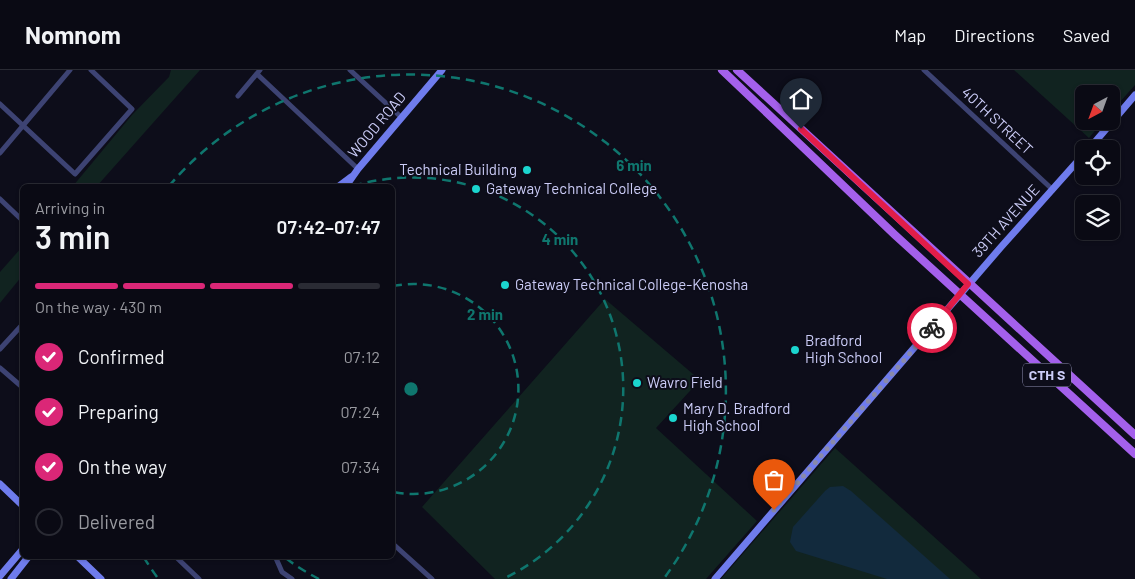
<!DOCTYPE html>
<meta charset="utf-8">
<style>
:root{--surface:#0a0a14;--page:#13131d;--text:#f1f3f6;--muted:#999aa0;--line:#2a2b34;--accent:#db2777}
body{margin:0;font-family:Barlow,sans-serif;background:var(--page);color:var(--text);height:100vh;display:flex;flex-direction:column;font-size:19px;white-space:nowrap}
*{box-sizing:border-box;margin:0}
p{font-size:16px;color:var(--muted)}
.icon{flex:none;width:28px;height:28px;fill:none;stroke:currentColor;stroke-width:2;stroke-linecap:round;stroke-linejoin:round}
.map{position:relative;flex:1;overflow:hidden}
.panel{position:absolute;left:20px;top:114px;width:375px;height:375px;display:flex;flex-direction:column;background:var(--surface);border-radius:8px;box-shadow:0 1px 4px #0004,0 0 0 1px var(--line)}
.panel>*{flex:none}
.needle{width:32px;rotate:221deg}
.tools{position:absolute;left:1075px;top:15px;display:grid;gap:10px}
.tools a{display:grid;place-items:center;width:45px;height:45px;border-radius:8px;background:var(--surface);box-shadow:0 1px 4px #0004,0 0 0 1px var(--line);font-size:25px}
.pin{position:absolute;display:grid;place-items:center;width:42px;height:42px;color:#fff;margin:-51px -21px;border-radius:50% 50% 50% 0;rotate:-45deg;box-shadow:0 0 5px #0007}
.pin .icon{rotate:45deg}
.courier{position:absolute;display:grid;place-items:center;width:50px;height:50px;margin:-25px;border:4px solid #e11d48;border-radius:50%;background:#fff;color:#222;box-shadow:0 1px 6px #0007}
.headline em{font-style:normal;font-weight:600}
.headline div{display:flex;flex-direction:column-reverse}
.headline{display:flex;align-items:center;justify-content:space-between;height:85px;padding:0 15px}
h1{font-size:32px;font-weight:600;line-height:38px}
.bar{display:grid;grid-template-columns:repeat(4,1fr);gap:8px 5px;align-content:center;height:60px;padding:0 15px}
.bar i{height:6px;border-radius:4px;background:var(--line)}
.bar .active{background:var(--accent)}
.bar p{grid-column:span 4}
ol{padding:0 15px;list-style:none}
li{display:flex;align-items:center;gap:15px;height:55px}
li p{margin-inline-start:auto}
li .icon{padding:5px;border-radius:50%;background:var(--accent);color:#fff;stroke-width:4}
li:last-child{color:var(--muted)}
li i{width:28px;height:28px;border:2px solid var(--line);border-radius:50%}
header{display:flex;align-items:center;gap:30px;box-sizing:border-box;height:70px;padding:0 25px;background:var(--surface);border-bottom:1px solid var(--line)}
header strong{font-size:24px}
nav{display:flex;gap:28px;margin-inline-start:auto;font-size:18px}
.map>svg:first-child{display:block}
</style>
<header>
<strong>Nomnom</strong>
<nav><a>Map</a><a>Directions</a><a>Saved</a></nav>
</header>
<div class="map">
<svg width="1135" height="509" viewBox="0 0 1135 509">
<rect width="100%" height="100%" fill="#0d0d1a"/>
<!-- green -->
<g fill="#112320">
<path d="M171,0H200L97,116H73L132,45L169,7Z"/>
<path d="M1014,0H1135V15L1111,42V24H1084V51H1103L1089,68Z"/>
<path d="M22,177V206L0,233V202Z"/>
<path d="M605,229L700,310L656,358L757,451L706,509H495L422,437Z"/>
<path d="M835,378L981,509H721Z"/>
</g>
<!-- water -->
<path fill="#122a3d" d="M843,416L851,421L950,509H887L796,481L790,472L793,457L825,421L830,417Z"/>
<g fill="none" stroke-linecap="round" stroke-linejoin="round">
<!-- street -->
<g stroke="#3d4373" stroke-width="5">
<path d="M350,0L402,48"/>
<path d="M924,0L1053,120"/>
<path d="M257,4L358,99"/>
<path d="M238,26L260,0"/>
<path d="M0,34L75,104L132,39L91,0"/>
<path d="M0,83L70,0"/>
<path d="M0,129L22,150"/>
<path d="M0,279L22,255"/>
<path d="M0,298L21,316"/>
<path d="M392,473L432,509"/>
<path d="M175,486L199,509"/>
<path d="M275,486L282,502L292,509"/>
</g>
<!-- secondary -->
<g stroke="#6f7ced" stroke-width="7">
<path d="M1089,79L1135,25"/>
<path d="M339,116L351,107"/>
<path d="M346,116L358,99L442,0"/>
<path d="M0,414L22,435"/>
<path d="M77,486L101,509"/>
<path d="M0,506L22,480"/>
<path d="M11,509L29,486"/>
<path d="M715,509L1001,177L1084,84"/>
</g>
<!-- primary -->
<g stroke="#a460eb" stroke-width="8">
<path d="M722,0L895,165L1135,384"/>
<path d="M737,0L1135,365"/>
</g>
</g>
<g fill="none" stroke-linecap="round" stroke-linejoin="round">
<!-- done -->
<path stroke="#898aaa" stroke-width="5" stroke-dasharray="0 9" d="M774,440L932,258"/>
<!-- route -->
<path stroke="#e11d48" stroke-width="6" d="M801,59L968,214L932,258"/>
</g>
<!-- distance rings -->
<g fill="none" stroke="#0f766e" stroke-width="2.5" stroke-dasharray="9 6">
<path d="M393 216A105 105 0 1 1 393 422"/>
<path d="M319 509A211 211 0 0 1 283 486M353 116A211 211 0 0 1 503 509"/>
<path d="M157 507A316 316 0 0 1 143 486M169 116A316 316 0 0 1 665 507"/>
</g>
<!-- markers -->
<g fill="#1bd5cf" stroke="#0d0d1a" stroke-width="2">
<circle cx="527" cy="100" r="5"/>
<circle cx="476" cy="119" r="5"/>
<circle cx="505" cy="215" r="5"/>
<circle cx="795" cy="280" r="5"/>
<circle cx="637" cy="313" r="5"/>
<circle cx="673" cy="348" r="5"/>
</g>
<g text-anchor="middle" stroke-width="4" stroke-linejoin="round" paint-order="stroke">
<!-- shield labels -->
<rect fill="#0d0d1a" stroke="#9393b5" stroke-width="1" x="1023" y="293.5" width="48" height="23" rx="4"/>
<g font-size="14" font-weight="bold" fill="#cccdf8">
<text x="1047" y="310">CTH S</text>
</g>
<!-- street labels -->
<g font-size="15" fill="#cccdf8" stroke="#0d0d1a">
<text transform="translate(997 51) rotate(43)" y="5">40TH STREET</text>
<text transform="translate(377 55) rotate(-50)" y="5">WOOD ROAD</text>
<text transform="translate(1006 151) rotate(-48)" y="5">39TH AVENUE</text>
</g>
<!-- poi labels -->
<g font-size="15" fill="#cccdf8" stroke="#0d0d1a" text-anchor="start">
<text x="517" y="105" text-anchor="end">Technical Building</text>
<text x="486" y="124">Gateway Technical College</text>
<text x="515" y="220">Gateway Technical College-Kenosha</text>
<text x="805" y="276">Bradford<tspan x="805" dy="17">High School</tspan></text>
<text x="647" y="318">Wavro Field</text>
<text x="683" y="344">Mary D. Bradford<tspan x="683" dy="17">High School</tspan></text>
</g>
</g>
<circle cx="411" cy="319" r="8" fill="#0f766e" stroke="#0d0d1a" stroke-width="2.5"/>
<g font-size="15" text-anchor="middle" font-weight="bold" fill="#0f766e" stroke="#0d0d1a" stroke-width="4" stroke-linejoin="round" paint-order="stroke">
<text x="634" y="101">6 min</text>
<text x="560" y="175">4 min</text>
<text x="485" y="250">2 min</text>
</g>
</svg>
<div class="tools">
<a><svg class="needle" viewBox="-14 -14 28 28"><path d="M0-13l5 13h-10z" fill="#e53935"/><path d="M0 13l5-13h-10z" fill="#999aa0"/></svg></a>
<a><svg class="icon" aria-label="locate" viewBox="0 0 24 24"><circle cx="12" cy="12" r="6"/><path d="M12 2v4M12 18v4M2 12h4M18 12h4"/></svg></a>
<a><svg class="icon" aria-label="layers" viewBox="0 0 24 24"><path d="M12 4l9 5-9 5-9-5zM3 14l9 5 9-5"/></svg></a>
</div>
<div class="pin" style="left:774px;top:440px;background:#ea580c"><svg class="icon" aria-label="bag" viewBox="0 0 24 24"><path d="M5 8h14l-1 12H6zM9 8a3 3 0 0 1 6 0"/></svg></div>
<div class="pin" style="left:801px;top:59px;background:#1f2937"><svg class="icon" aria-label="home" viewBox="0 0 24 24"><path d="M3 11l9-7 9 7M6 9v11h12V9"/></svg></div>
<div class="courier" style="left:932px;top:258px"><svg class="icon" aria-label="bike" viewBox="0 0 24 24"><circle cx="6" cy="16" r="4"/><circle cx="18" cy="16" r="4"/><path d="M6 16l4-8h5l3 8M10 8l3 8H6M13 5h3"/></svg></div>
<section class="panel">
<div class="headline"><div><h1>3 min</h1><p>Arriving in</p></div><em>07:42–07:47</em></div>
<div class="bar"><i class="active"></i><i class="active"></i><i class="active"></i><i></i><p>On the way · 430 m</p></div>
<ol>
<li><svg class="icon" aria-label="check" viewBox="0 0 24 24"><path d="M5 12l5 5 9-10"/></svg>Confirmed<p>07:12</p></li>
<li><svg class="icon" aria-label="check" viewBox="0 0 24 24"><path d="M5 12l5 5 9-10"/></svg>Preparing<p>07:24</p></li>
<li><svg class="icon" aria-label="check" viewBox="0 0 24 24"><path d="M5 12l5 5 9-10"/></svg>On the way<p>07:34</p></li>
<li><i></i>Delivered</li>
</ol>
</section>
</div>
